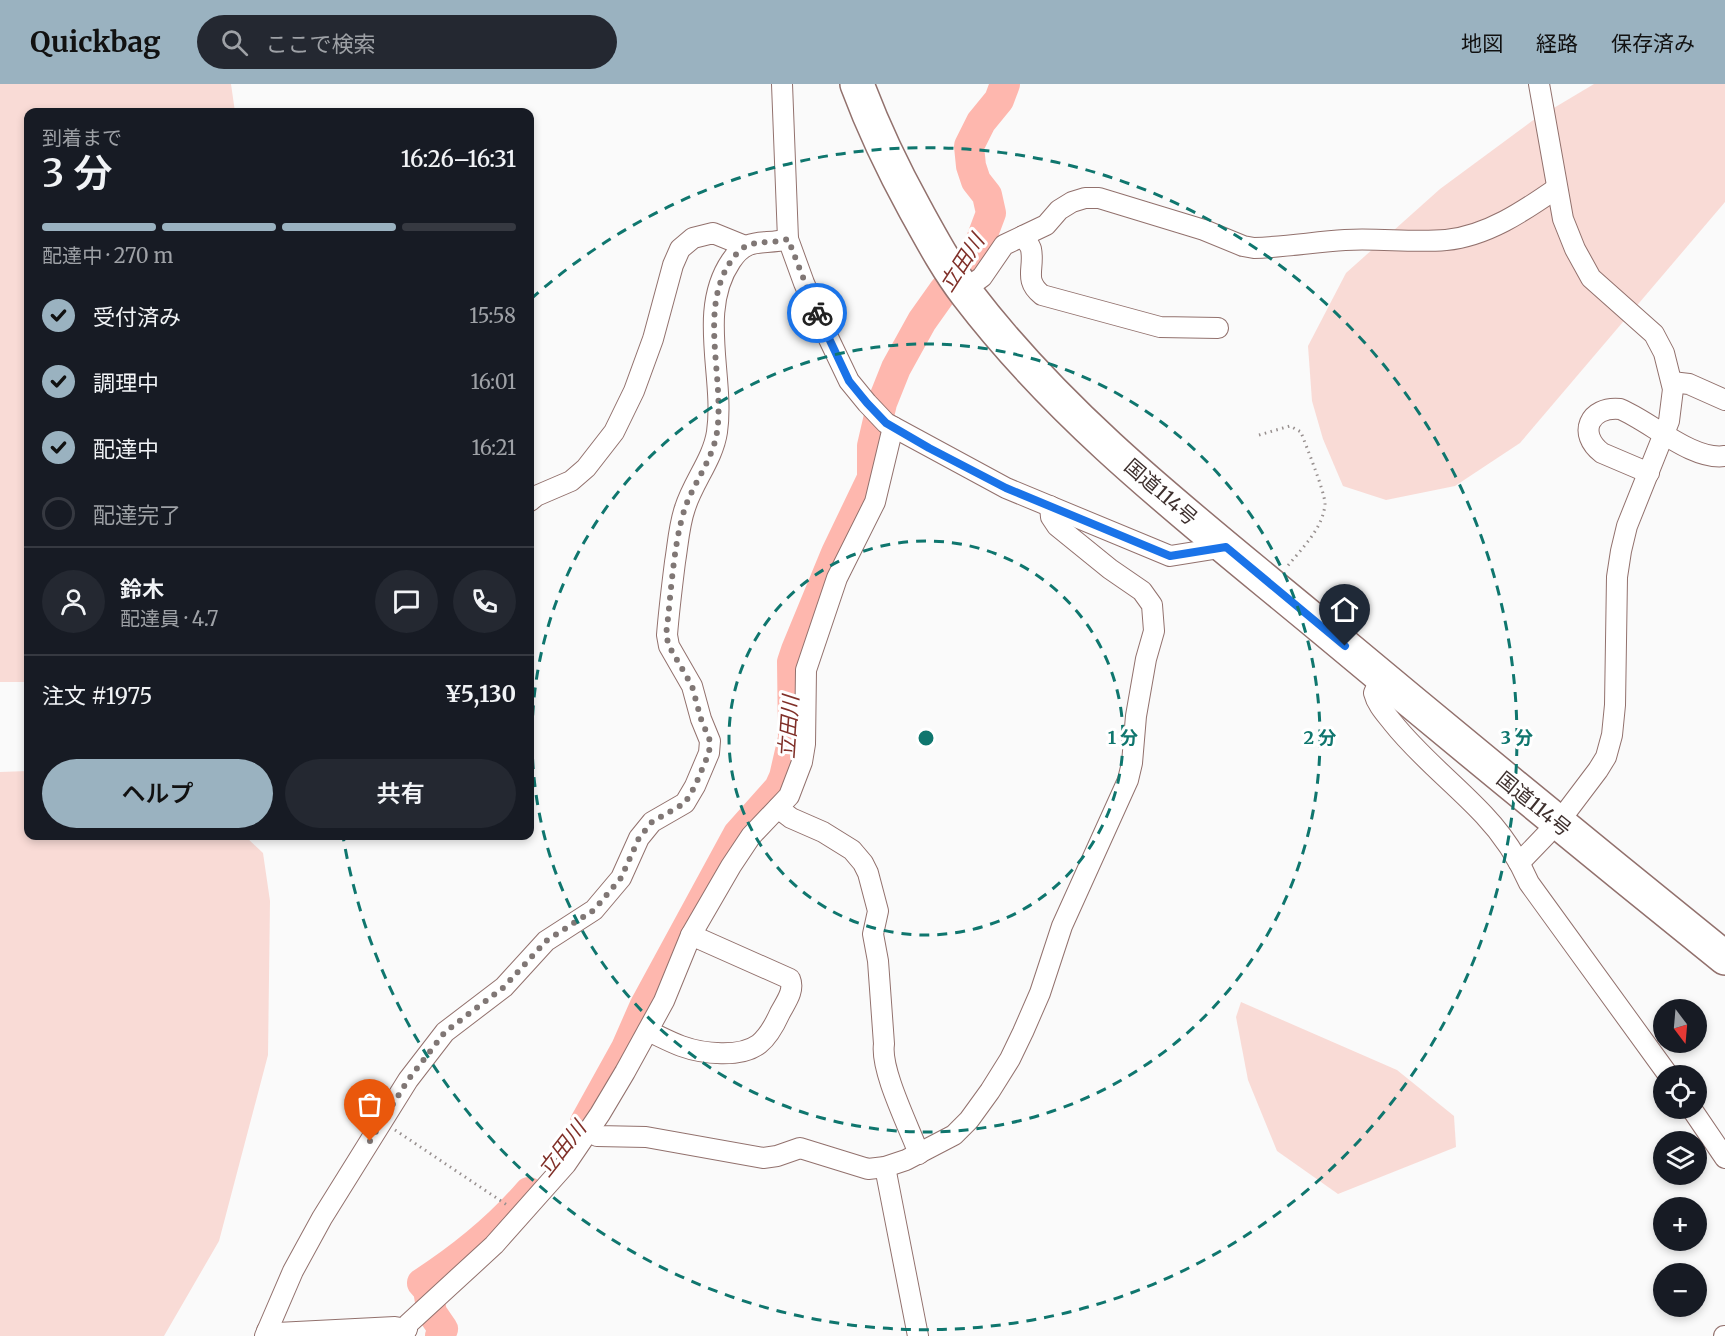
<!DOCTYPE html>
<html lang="ja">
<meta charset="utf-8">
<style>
:root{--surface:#171b24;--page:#242831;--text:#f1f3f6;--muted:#9ea1a6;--line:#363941;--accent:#9ab2c0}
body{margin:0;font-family:Merriweather,"Noto Sans JP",serif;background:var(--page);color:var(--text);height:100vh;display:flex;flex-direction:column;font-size:22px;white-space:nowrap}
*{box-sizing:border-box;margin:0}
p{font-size:20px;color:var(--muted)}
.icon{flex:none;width:33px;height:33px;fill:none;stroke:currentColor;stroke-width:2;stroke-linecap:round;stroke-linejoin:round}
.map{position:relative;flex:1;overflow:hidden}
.side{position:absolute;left:24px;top:24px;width:510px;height:732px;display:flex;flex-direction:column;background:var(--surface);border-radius:12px;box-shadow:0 3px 9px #0003}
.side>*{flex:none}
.needle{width:39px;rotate:164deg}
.controls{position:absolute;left:1653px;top:915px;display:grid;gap:12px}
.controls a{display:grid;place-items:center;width:54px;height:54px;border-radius:50%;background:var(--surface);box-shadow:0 3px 9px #0003;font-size:30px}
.pin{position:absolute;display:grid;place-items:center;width:51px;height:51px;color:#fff;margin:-62px -26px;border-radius:50% 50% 50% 0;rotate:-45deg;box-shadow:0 0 6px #0007}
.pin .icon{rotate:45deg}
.courier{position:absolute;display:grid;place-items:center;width:60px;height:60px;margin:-30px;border:4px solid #1a73e8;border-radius:50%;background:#fff;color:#222;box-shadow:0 2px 8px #0007}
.head em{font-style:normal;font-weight:600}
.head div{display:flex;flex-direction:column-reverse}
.head{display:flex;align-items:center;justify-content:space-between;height:102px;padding:0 18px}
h1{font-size:39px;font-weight:600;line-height:45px}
.bar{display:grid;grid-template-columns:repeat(4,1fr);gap:9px 6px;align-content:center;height:72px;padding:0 18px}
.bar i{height:8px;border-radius:4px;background:var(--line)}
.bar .current{background:var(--accent)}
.bar p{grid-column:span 4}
.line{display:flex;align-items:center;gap:15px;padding:0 18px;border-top:2px solid var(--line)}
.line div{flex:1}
.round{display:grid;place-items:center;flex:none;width:63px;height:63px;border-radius:32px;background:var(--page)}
ol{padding:0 18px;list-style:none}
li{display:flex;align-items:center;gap:18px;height:66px}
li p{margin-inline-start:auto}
li .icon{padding:6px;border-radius:50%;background:var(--accent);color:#111;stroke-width:4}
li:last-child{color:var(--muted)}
li i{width:33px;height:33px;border:3px solid var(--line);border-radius:50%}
.primary-button{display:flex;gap:12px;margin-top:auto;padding:12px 18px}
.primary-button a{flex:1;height:69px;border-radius:36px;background:var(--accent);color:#111;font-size:24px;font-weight:600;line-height:69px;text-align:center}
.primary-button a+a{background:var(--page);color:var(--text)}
header{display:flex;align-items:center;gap:36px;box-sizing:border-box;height:84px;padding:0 30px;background:var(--accent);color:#111}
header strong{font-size:28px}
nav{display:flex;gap:33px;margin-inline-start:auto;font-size:21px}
.search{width:420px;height:54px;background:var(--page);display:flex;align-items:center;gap:15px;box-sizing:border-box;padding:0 21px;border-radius:33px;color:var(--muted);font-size:22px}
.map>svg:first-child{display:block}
</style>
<header>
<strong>Quickbag</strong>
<div class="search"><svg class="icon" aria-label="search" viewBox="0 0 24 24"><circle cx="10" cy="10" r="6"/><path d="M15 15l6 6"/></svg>ここで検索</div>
<nav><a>地図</a><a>経路</a><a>保存済み</a></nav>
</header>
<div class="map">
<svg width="1725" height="1252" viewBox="0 0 1725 1252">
<rect width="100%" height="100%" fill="#fafafa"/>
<!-- green -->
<g fill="#f9dbd6">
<path d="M0,0H231L235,28H28V598H0Z"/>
<path d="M1594,0H1725V118L1520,359L1455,402L1386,416L1343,402L1323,355L1312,317L1308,262L1346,189L1440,105L1532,37Z"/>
<path d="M28,687V752H245L263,769L270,817L268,971L219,1157L164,1252H0V688Z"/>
<path d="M1241,918L1397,986L1454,1032L1456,1063L1338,1110L1277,1067L1248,996L1236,933Z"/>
</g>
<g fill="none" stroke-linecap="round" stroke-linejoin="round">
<!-- river -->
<g stroke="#feb7ae" stroke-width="30">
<path d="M585,1038L626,964L644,923L738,750L779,704L784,693L793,654L792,578L796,566L836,469L872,394V362L882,319L896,284L922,237L944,206L968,179L979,161L991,129L987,111L976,97L971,82L969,62L981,38L999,16L1005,0"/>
<path d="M440,1252L443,1245L432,1229L428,1206L422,1199C462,1173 498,1144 529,1108"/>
</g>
<defs>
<g id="street">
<path d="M782,0L788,155L804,199L826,249L849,297L867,319L886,339L1006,404L1170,472L1226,463"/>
<path d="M1539,0L1563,135L1575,165L1591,194L1654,250L1664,269L1673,305L1669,337L1627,442L1621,467L1617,493L1615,621L1612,651L1606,673L1598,686L1567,727"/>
<path d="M1023,152C1026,157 1030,161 1031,165C1035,184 1023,196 1042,211L1160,243L1218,244"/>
<path d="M964,206L982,193L1004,161L1046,141L1059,126L1072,118L1085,114H1099L1204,146L1243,162L1254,164C1285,163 1315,158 1345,156C1379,154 1413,159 1446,156C1487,152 1524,127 1557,104"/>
<path d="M1672,298L1689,300L1725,316"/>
<path d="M1649,389L1602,369C1577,350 1589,322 1620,325C1650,337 1692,377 1725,372"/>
<path d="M530,417L536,412L571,397L586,384L614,348L634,307L653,255L673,181L680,165L693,154L713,149L745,162"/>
<path d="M1381,593L1374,609C1377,621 1386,630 1393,639C1420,673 1454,699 1484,731C1503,751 1518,774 1529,799L1669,992"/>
<path d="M778,724L791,734L823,748L852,766L863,779L868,789L878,827L873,850L878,877L884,960C880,986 909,1043 919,1070"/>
<path d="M1519,779L1546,751"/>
<path d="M648,947C659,952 670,958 681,962C703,970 740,974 759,960C769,952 775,940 780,929C785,919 795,907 790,895L691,851"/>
<path d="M1691,1024L1725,1074"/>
<path d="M588,1047L597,1052L646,1053L763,1074L777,1072L800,1064L868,1085L885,1083L906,1076L954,1051L969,1036L990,1007L1010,975L1023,948L1040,909L1062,842L1128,696L1132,679L1136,632L1146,575L1154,547L1152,521L1142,507L1110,485L1057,442L1051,433L1050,422"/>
<path d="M885,1083L918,1252"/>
<path d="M267,1247L277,1249L395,1243L407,1245"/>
<path d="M265,1252L293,1187L322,1134L408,996L445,948L504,903L546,857L594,826L621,794L639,754L652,738L685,719L695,702L709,669L710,657L701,635L692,602L669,562L667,551C669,526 672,502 675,478C678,460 679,441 685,424C693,398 713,375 717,348C725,293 697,227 731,177C748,151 764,162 788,155"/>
<path d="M404,1252L408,1240L494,1161L566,1080L600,1030L625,988L664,917L691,851L731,782L751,752L789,712L802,678L805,660L806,586L837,494L875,418L893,343"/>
<path d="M1724,1252H1725"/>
</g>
<path id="highway" d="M857,0C873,43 893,85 915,125C931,154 947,184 967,210C1066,340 1198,440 1323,544C1456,655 1590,765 1725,874"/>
</defs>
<!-- street casing -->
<use href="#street" stroke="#92716d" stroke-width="22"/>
<!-- highway casing -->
<use href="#highway" stroke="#92716d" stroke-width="36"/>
<!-- path -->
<g stroke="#978f8e" stroke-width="3" stroke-dasharray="1.5 4.5" stroke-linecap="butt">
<path d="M1259,351L1290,342L1301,348C1306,362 1325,408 1325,420C1323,445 1301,465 1286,484"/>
<path d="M395,1046L507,1121"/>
</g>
<!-- street -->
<use href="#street" stroke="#fff" stroke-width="20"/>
<!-- highway -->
<use href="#highway" stroke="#fff" stroke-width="33"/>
</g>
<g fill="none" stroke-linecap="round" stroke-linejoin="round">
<!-- done -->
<path stroke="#807775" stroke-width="6" stroke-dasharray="0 10.8" d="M370,1057L408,996L445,948L504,903L546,857L594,826L621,794L639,754L652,738L685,719L695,702L709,669L710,657L701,635L692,602L669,562L666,551C671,513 673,460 685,424C694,398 713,375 717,348C725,294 698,225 731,177C748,151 764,162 788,155L817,229"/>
<!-- route -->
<path stroke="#1a73e8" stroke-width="8" d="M817,229L849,297L867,319L886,339L929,364L1006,404L1170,472L1226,463L1345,562"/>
</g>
<!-- distance rings -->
<g fill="none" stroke="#0f766e" stroke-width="3" stroke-dasharray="10 8">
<circle cx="926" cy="654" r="197"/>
<circle cx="926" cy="654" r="394"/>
<path d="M531 215A591 591 0 1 1 343 752"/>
</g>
<g text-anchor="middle" stroke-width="6" stroke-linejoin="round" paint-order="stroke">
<!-- street labels -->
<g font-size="20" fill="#3e302e" stroke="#fff">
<text transform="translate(1161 408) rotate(41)" y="7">国道114号</text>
<text transform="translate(1534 720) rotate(39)" y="7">国道114号</text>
</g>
<!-- water labels -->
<g font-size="21" font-style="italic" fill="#803029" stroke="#fff">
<text transform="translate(962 179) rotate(-57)" y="7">立田川</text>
<text transform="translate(789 643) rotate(-86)" y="7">立田川</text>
<text transform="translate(562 1065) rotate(-52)" y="7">立田川</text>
</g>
</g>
<circle cx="926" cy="654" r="9" fill="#0f766e" stroke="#fff" stroke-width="3"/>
<g font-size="18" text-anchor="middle" font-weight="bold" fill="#0f766e" stroke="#fff" stroke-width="6" stroke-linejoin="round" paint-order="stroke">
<text x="1123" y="660">1 分</text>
<text x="1320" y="660">2 分</text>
<text x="1517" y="660">3 分</text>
</g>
</svg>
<div class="controls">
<a><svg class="needle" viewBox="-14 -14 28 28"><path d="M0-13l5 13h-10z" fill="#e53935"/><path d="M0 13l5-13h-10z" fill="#9ea1a6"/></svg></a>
<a><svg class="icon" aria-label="locate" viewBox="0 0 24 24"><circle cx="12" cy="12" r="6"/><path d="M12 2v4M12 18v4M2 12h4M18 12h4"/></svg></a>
<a><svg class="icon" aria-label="layers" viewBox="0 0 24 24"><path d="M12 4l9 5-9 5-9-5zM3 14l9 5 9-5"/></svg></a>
<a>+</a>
<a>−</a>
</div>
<div class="pin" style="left:370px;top:1057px;background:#ea580c"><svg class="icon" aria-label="bag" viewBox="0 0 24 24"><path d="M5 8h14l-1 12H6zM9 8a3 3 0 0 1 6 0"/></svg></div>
<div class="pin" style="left:1345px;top:562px;background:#1f2937"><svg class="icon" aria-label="home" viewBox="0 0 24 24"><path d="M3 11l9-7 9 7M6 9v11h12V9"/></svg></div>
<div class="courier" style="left:817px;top:229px"><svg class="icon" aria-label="bike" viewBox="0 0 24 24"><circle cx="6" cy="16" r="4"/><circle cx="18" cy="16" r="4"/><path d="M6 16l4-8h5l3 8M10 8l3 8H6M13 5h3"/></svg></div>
<section class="side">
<div class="head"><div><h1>3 分</h1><p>到着まで</p></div><em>16:26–16:31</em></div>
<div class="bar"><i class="current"></i><i class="current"></i><i class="current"></i><i></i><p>配達中 · 270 m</p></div>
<ol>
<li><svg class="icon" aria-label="check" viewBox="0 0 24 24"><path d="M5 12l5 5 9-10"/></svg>受付済み<p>15:58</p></li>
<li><svg class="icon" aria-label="check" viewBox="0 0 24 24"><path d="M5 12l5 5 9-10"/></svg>調理中<p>16:01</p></li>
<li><svg class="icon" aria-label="check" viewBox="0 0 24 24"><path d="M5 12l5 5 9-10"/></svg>配達中<p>16:21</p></li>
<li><i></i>配達完了</li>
</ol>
<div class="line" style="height:108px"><a class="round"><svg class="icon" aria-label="person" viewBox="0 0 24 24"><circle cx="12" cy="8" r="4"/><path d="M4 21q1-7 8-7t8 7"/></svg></a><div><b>鈴木</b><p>配達員 · 4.7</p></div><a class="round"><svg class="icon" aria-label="chat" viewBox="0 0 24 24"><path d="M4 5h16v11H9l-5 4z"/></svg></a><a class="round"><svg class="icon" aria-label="phone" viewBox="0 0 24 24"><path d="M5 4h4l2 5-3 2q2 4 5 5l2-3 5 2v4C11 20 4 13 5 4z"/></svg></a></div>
<div class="line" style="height:78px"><div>注文 #1975</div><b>¥5,130</b></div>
<div class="primary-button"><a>ヘルプ</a><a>共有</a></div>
</section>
</div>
